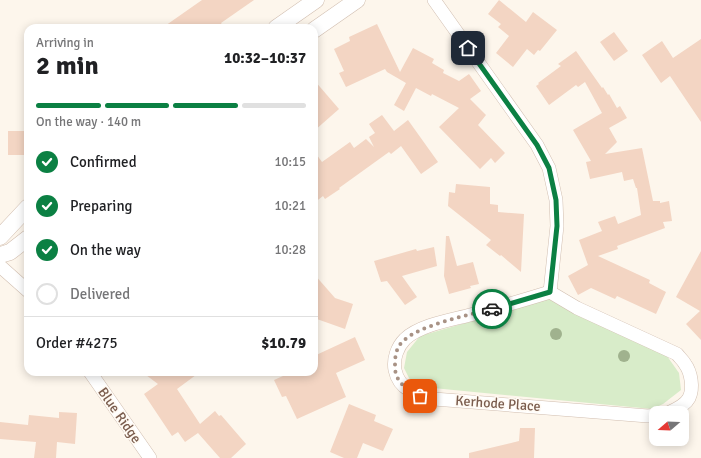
<!DOCTYPE html>
<meta charset="utf-8">
<style>
:root{--surface:#fff;--page:#f2f2f2;--text:#202124;--muted:#757577;--line:#e0e0e0;--accent:#0b8043}
body{margin:0;font-family:Signika,sans-serif;background:var(--page);color:var(--text);height:100vh;display:flex;flex-direction:column;font-size:15px;white-space:nowrap}
*{box-sizing:border-box;margin:0}
p{font-size:13px;color:var(--muted)}
.icon{flex:none;width:22px;height:22px;fill:none;stroke:currentColor;stroke-width:2;stroke-linecap:round;stroke-linejoin:round}
.map{position:relative;flex:1;overflow:hidden}
.sheet{position:absolute;left:24px;top:24px;width:294px;height:352px;display:flex;flex-direction:column;background:var(--surface);border-radius:12px;box-shadow:0 2px 10px #0003}
.sheet>*{flex:none}
.needle{width:26px;rotate:251deg}
.controls{position:absolute;left:649px;top:406px;display:grid;gap:8px}
.controls a{display:grid;place-items:center;width:40px;height:40px;border-radius:8px;background:var(--surface);box-shadow:0 2px 10px #0003;font-size:20px}
.pin{position:absolute;display:grid;place-items:center;width:34px;height:34px;color:#fff;margin:-17px;border-radius:8px;box-shadow:0 2px 6px #0006}
.courier{position:absolute;display:grid;place-items:center;width:40px;height:40px;margin:-20px;border:3px solid #0b8043;border-radius:50%;background:#fff;color:#222;box-shadow:0 1px 5px #0007}
.head em{font-style:normal;font-weight:800}
.head div{display:flex;flex-direction:column-reverse}
.head{display:flex;align-items:center;justify-content:space-between;height:68px;padding:0 12px}
h1{font-size:26px;font-weight:800;line-height:30px}
.bar{display:grid;grid-template-columns:repeat(4,1fr);gap:6px 4px;align-content:center;height:48px;padding:0 12px}
.bar i{height:5px;border-radius:3px;background:var(--line)}
.bar .selected{background:var(--accent)}
.bar p{grid-column:span 4}
.line{display:flex;align-items:center;gap:10px;padding:0 12px;border-top:1px solid var(--line)}
.line div{flex:1}
ol{padding:0 12px;list-style:none}
li{display:flex;align-items:center;gap:12px;height:44px}
li p{margin-inline-start:auto}
li .icon{padding:4px;border-radius:50%;background:var(--accent);color:#fff;stroke-width:4}
li:last-child{color:var(--muted)}
li i{width:22px;height:22px;border:2px solid var(--line);border-radius:50%}
.map>svg:first-child{display:block}
</style>
<div class="map">
<svg width="701" height="458" viewBox="0 0 701 458">
<rect width="100%" height="100%" fill="#fdf6ec"/>
<!-- green -->
<path fill="#d8ecc9" d="M549,299L667,356L679,373L681,390L663,404L652,409L433,388L410,380L404,368L407,352L420,336Z"/>
<!-- building -->
<g fill="#f3d5c3">
<path d="M202,0H254L221,23L224,28H162Z"/>
<path d="M499,0L526,22L533,12L557,30L540,51L538,50L534,55L527,49L513,67L496,53L509,36L498,27L501,24L488,14Z"/>
<path d="M377,24L400,72L413,48L434,59L432,63L444,70L443,73L459,81L469,74L481,91L470,99L486,115L478,125L505,153L495,163L491,158L480,169L439,127L459,108L432,94L431,96L416,88L404,111L394,105L406,83L387,72L385,69L346,87L339,73L344,71L334,49L350,41L349,37Z"/>
<path d="M614,32L628,51L614,61L600,42Z"/>
<path d="M701,39V122L670,76L661,83L642,55L662,41L673,58Z"/>
<path d="M576,51L602,88L603,87L608,95L609,94L617,108L620,106L627,118L609,128L617,142L605,154L642,148L653,201H660V203L669,201L672,221L663,222L665,228L617,246L618,249L598,256L650,280L649,283L666,292L656,314L617,296L615,299L591,288L578,295L568,276L588,265L579,240L602,231L598,222L615,216L618,224L641,215L637,188H636L633,179L624,181L622,172L590,179L586,162L591,161L573,130L602,113L585,82L578,87L576,85L549,105L536,86L539,84L538,83L561,66L558,64Z"/>
<path d="M314,80L339,109L314,131Z"/>
<path d="M382,115L394,131L408,120L438,162L421,174L401,146L391,154L389,152L339,188L340,189L325,199L323,196L314,203V151L322,162L350,142L354,148L366,139L374,147L369,137L375,133L369,124Z"/>
<rect x="8" y="131" width="20" height="24"/>
<path d="M456,184L490,187V204L498,205V212L524,214L521,272L501,255L500,256L486,245L491,240L448,206L449,192L455,193Z"/>
<path d="M446,236H449L457,266L473,262L479,284L470,286L471,288L449,294L444,276Z"/>
<path d="M434,247L437,266L402,276L417,297L405,305L387,281L381,282L374,261L416,249L417,251Z"/>
<path d="M701,251V340L686,324L700,311L676,297Z"/>
<path d="M314,274L335,298L353,304L345,329L314,318Z"/>
<path d="M355,337L365,360L336,373L346,397L297,419L286,396L282,397L274,380L292,372H314V356Z"/>
<path d="M142,372H200L177,389L200,424L215,411L219,416L221,415L246,444L231,458H220L198,433L185,442L178,432L172,436L144,394L158,384Z"/>
<path d="M349,404L376,415L374,421L393,429L383,451L363,443L357,458H344L330,452Z"/>
<path d="M59,412L77,413L75,444L57,442L56,458H34L36,442L0,439V422L28,425L29,415L59,418Z"/>
<path d="M520,428H535L534,458H469V453L519,441Z"/>
</g>
<g fill="none" stroke-linecap="round" stroke-linejoin="round">
<defs>
<g id="minor">
<path d="M434,0L537,145L549,168L556,200L557,226L550,292"/>
<path d="M0,266L28,291"/>
<path d="M550,292C524,300 497,308 470,315C451,320 420,325 405,339C397,347 393,359 395,370C399,390 417,395 434,399L648,416L656,415"/>
<path d="M550,292L577,308L677,354C679,357 683,360 685,364C691,372 694,388 689,398C686,404 675,410 668,413"/>
<path d="M90,372L150,458"/>
</g>
<g id="tertiary">
<path d="M276,28L316,0"/>
<path d="M314,30L357,0"/>
<path d="M0,237L28,207"/>
<path d="M0,255L10,252L28,238"/>
</g>
</defs>
<!-- minor casing -->
<use href="#minor" stroke="#d1beb0" stroke-width="14"/>
<!-- tertiary casing -->
<use href="#tertiary" stroke="#d1beb0" stroke-width="17"/>
<!-- minor -->
<use href="#minor" stroke="#fff" stroke-width="13"/>
<!-- tertiary -->
<use href="#tertiary" stroke="#fff" stroke-width="16"/>
</g>
<!-- trees -->
<g fill="#a0b28e">
<circle cx="556" cy="334" r="6"/>
<circle cx="624" cy="356" r="6"/>
</g>
<g fill="none" stroke-linecap="round" stroke-linejoin="round">
<!-- done -->
<path stroke="#a89285" stroke-width="4" stroke-dasharray="0 7.2" d="M420,396C408,391 395,382 395,367C395,360 395,353 399,346C411,326 470,315 492,309"/>
<!-- route -->
<path stroke="#0b8043" stroke-width="5" d="M468,48L537,145L549,168L556,200L557,226L550,292L492,309"/>
</g>
<g text-anchor="middle" stroke-width="3" stroke-linejoin="round" paint-order="stroke">
<!-- street labels -->
<g font-size="14" fill="#7a5c4d" stroke="#fffaf3">
<text transform="translate(498 403) rotate(4)" y="5">Kerhode Place</text>
<text transform="translate(120 415) rotate(55)" y="5">Blue Ridge</text>
</g>
</g>
</svg>
<div class="controls">
<a><svg class="needle" viewBox="-14 -14 28 28"><path d="M0-13l5 13h-10z" fill="#e53935"/><path d="M0 13l5-13h-10z" fill="#757577"/></svg></a>
</div>
<div class="pin" style="left:420px;top:396px;background:#ea580c"><svg class="icon" aria-label="bag" viewBox="0 0 24 24"><path d="M5 8h14l-1 12H6zM9 8a3 3 0 0 1 6 0"/></svg></div>
<div class="pin" style="left:468px;top:48px;background:#1f2937"><svg class="icon" aria-label="home" viewBox="0 0 24 24"><path d="M3 11l9-7 9 7M6 9v11h12V9"/></svg></div>
<div class="courier" style="left:492px;top:309px"><svg class="icon" aria-label="car" viewBox="0 0 24 24"><path d="M5 17H2v-5l4-1 3-4h7l3 4 3 1v5h-3M9 17h6M6 11h13"/><circle cx="7" cy="17" r="2"/><circle cx="17" cy="17" r="2"/></svg></div>
<section class="sheet">
<div class="head"><div><h1>2 min</h1><p>Arriving in</p></div><em>10:32–10:37</em></div>
<div class="bar"><i class="selected"></i><i class="selected"></i><i class="selected"></i><i></i><p>On the way · 140 m</p></div>
<ol>
<li><svg class="icon" aria-label="check" viewBox="0 0 24 24"><path d="M5 12l5 5 9-10"/></svg>Confirmed<p>10:15</p></li>
<li><svg class="icon" aria-label="check" viewBox="0 0 24 24"><path d="M5 12l5 5 9-10"/></svg>Preparing<p>10:21</p></li>
<li><svg class="icon" aria-label="check" viewBox="0 0 24 24"><path d="M5 12l5 5 9-10"/></svg>On the way<p>10:28</p></li>
<li><i></i>Delivered</li>
</ol>
<div class="line" style="height:52px"><div>Order #4275</div><b>$10.79</b></div>
</section>
</div>
